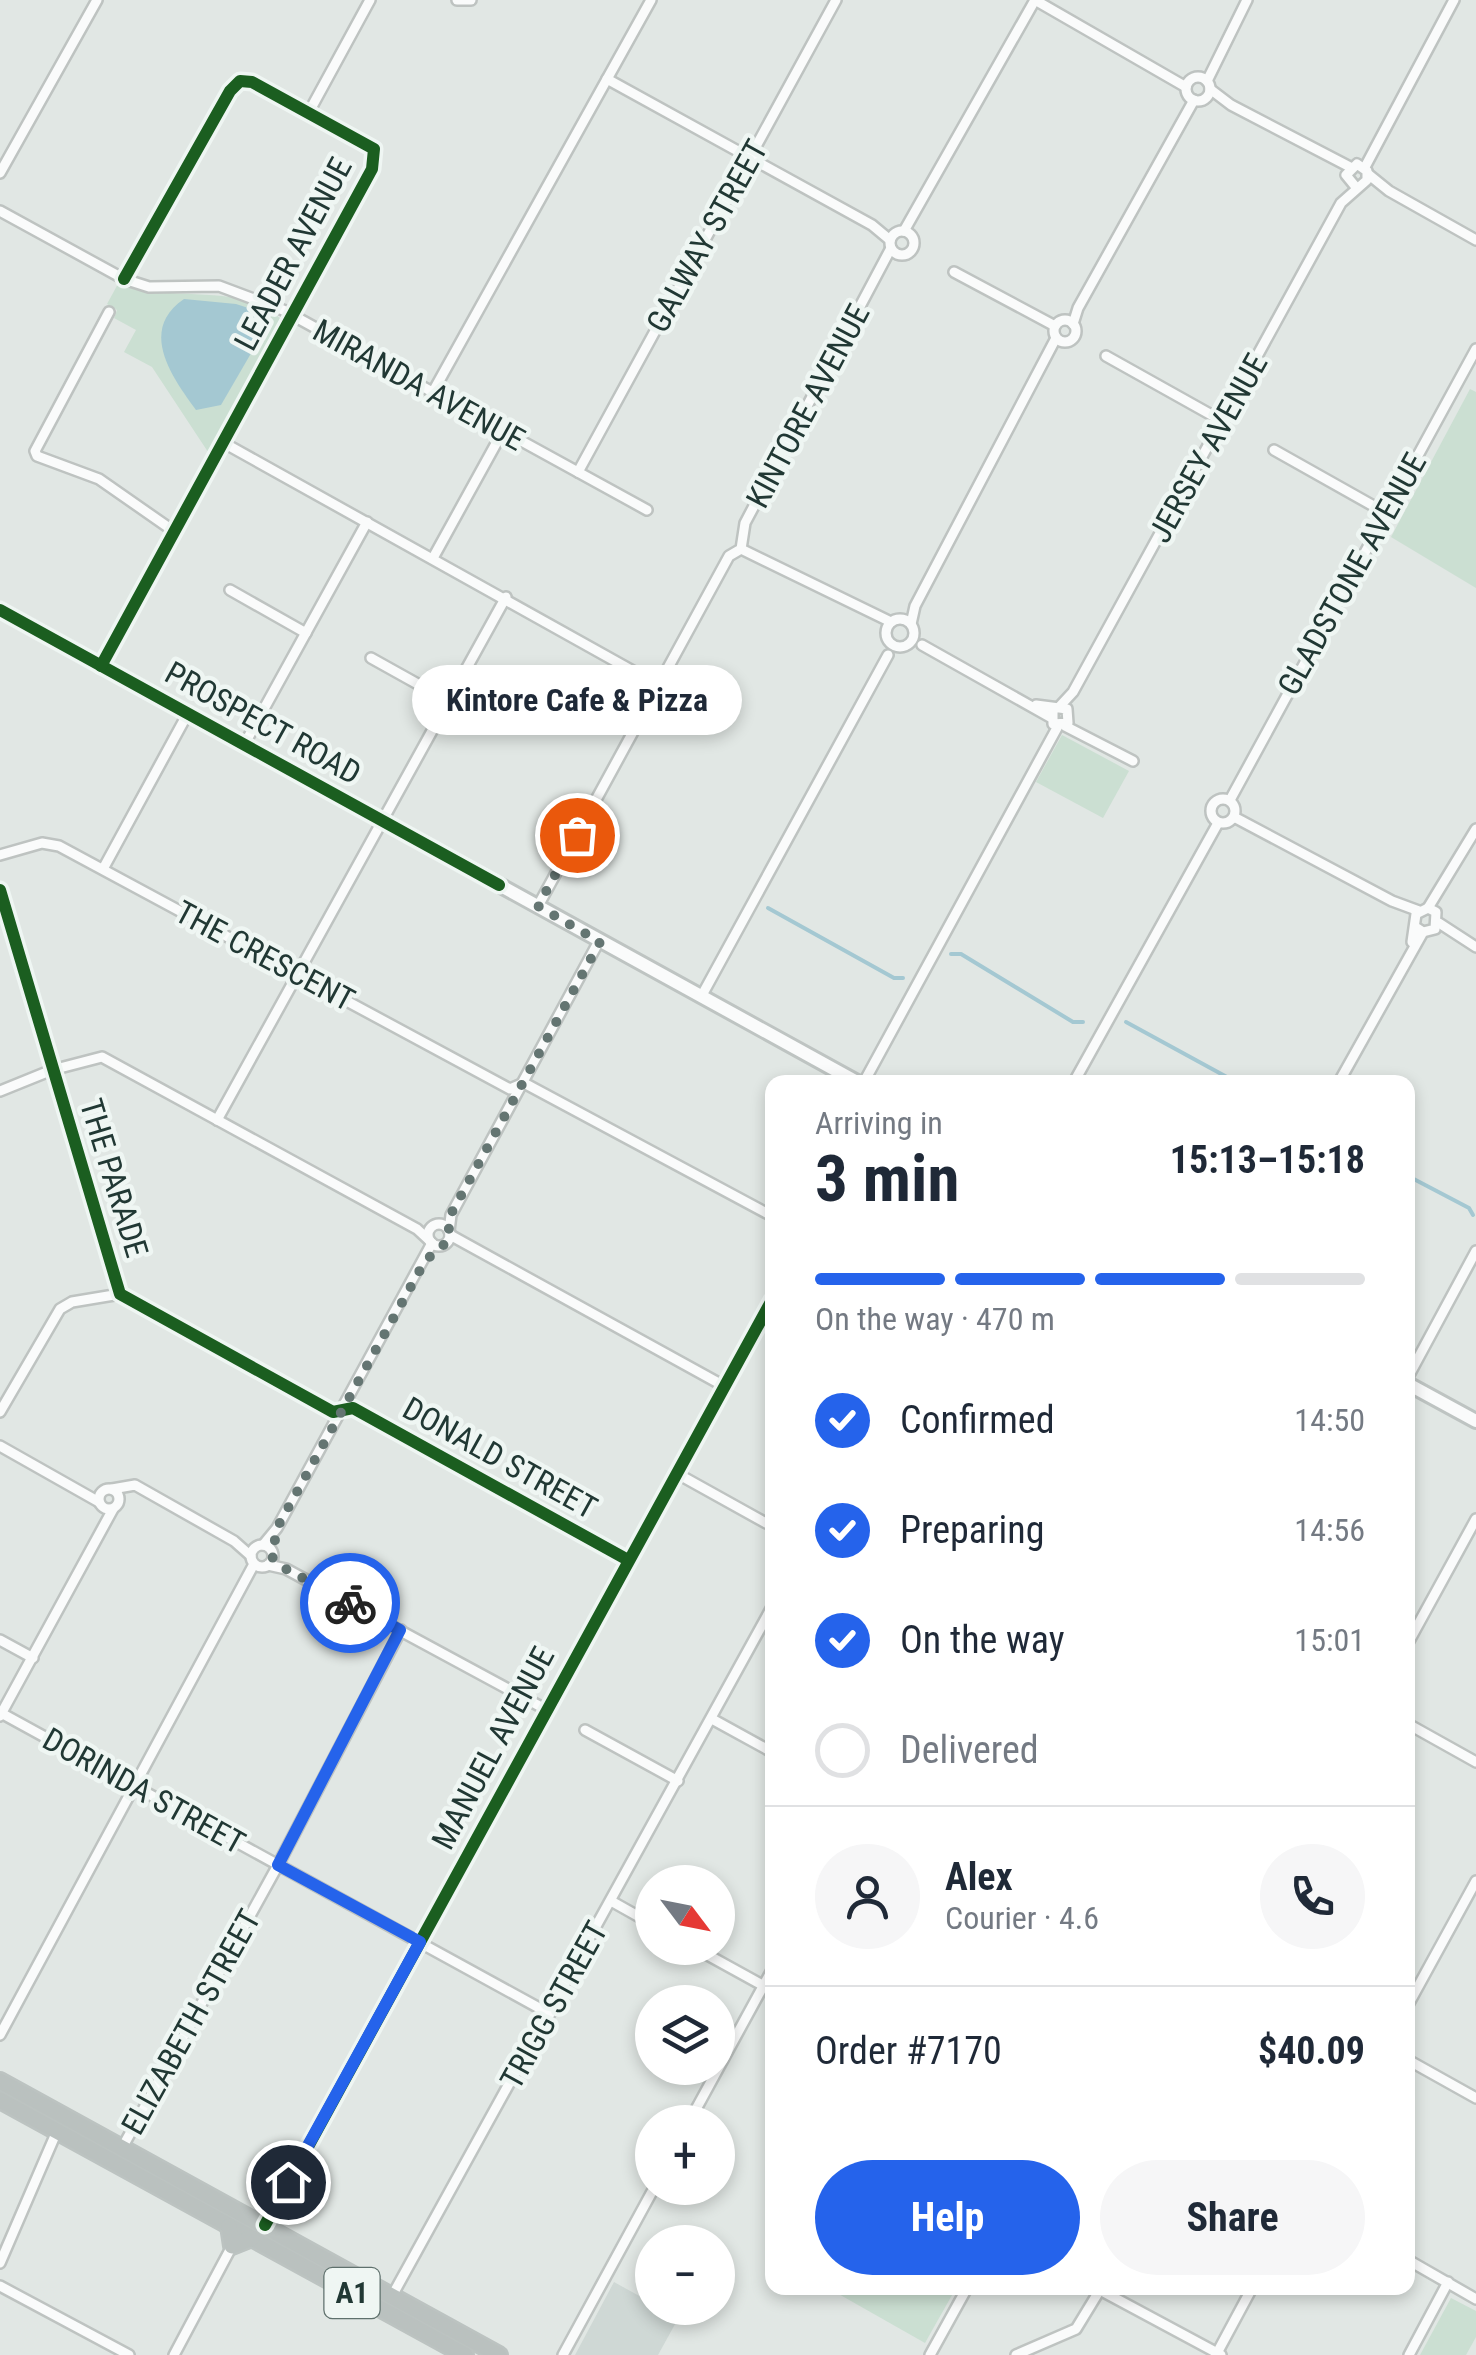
<!DOCTYPE html>
<meta charset="utf-8">
<style>
:root{--surface:#fff;--page:#f6f6f7;--text:#1f2937;--muted:#747a83;--line:#e0e1e3;--accent:#2563eb}
body{margin:0;font-family:"Roboto Condensed",sans-serif;background:var(--page);color:var(--text);height:100vh;display:flex;flex-direction:column;font-size:38px;white-space:nowrap}
*{box-sizing:border-box;margin:0}
p{font-size:32px;color:var(--muted)}
.icon{flex:none;width:55px;height:55px;fill:none;stroke:currentColor;stroke-width:2;stroke-linecap:round;stroke-linejoin:round}
.map{position:relative;flex:1;overflow:hidden}
.drawer{position:absolute;left:765px;top:1075px;width:650px;height:1220px;display:flex;flex-direction:column;background:var(--surface);border-radius:20px;box-shadow:0 5px 15px #0003}
.drawer>*{flex:none}
.needle{width:65px;rotate:122deg}
.tools{position:absolute;left:635px;top:1865px;display:grid;gap:20px}
.tools a{display:grid;place-items:center;width:100px;height:100px;border-radius:50%;background:var(--surface);box-shadow:0 5px 15px #0003;font-size:50px}
.pin{position:absolute;display:grid;place-items:center;width:85px;height:85px;color:#fff;margin:-42px;border:5px solid #fff;border-radius:50%;box-shadow:0 2px 10px #0007}
.courier{position:absolute;display:grid;place-items:center;width:100px;height:100px;margin:-50px;border:8px solid #2563eb;border-radius:50%;background:#fff;color:#222;box-shadow:0 2px 12px #0007}
.bubble{position:absolute;height:70px;border-radius:35px;background:var(--surface);box-shadow:0 5px 15px #0003;font-size:32px;font-weight:700;line-height:70px;text-align:center}
.overview em{font-style:normal;font-weight:700}
.overview div{display:flex;flex-direction:column-reverse}
.overview{display:flex;align-items:center;justify-content:space-between;height:170px;padding:0 50px}
h1{font-size:65px;font-weight:700;line-height:75px}
.bar{display:grid;grid-template-columns:repeat(4,1fr);gap:15px 10px;align-content:center;height:120px;padding:0 50px}
.bar i{height:12px;border-radius:8px;background:var(--line)}
.bar .on{background:var(--accent)}
.bar p{grid-column:span 4}
.line{display:flex;align-items:center;gap:25px;padding:0 50px;border-top:2px solid var(--line)}
.line div{flex:1}
.round{display:grid;place-items:center;flex:none;width:105px;height:105px;border-radius:52px;background:var(--page)}
ol{padding:0 50px;list-style:none}
li{display:flex;align-items:center;gap:30px;height:110px}
li p{margin-inline-start:auto}
li .icon{padding:10px;border-radius:50%;background:var(--accent);color:#fff;stroke-width:4}
li:last-child{color:var(--muted)}
li i{width:55px;height:55px;border:5px solid var(--line);border-radius:50%}
.action{display:flex;gap:20px;margin-top:auto;padding:20px 50px}
.action a{flex:1;height:115px;border-radius:60px;background:var(--accent);color:#fff;font-size:40px;font-weight:700;line-height:115px;text-align:center}
.action a+a{background:var(--page);color:var(--text)}
.map>svg:first-child{display:block}
</style>
<div class="map">
<svg width="1476" height="2355" viewBox="0 0 1476 2355">
<rect width="100%" height="100%" fill="#e1e7e4"/>
<!-- built -->
<path fill="#cfd8d5" d="M614,2282L652,2303V2308L679,2317L658,2355H575Z"/>
<!-- green -->
<g fill="#cbdfd2">
<path d="M119,282C168,305 238,280 281,319L210,455L152,367L124,352L136,330L114,318L117,310L107,304Z"/>
<path d="M1470,389L1476,392V588L1391,537Z"/>
<path d="M1062,735L1129,771L1103,818L1036,782Z"/>
<path d="M828,2288H956L925,2343Z"/>
<path d="M1451,2298L1476,2311V2337L1466,2355H1420Z"/>
</g>
<!-- water -->
<path fill="#a4c8d2" d="M184,299L236,304L261,312L264,331L221,405L196,410C172,377 138,330 184,299Z"/>
<g fill="none" stroke-linecap="round" stroke-linejoin="round">
<!-- stream -->
<g stroke="#a4c8d2" stroke-width="4">
<path d="M768,908L894,978H903"/>
<path d="M951,954H961L1073,1022H1083"/>
<path d="M1126,1022L1236,1082"/>
<path d="M1408,1176L1469,1208L1473,1215"/>
</g>
<defs>
<g id="street">
<path d="M457,0H471"/>
<path d="M1035,0L1186,87"/>
<circle cx="1198" cy="89" r="12"/>
<path d="M607,79L872,225L890,240"/>
<path d="M1207,81L1247,0"/>
<path d="M1210,89L1231,105L1350,167"/>
<path d="M309,112L370,0"/>
<path d="M1365,167L1454,0"/>
<path d="M0,173L97,0"/>
<path d="M1368,174L1389,191L1476,240"/>
<path d="M0,211L124,279L149,287L219,286L283,310L647,510"/>
<circle cx="902" cy="243" r="12"/>
<path d="M904,231L1035,0"/>
<path d="M954,272L1055,326"/>
<path d="M109,312L35,451L37,456L99,479L175,532"/>
<circle cx="1065" cy="331" r="11"/>
<path d="M1073,324L1078,308L1194,100"/>
<path d="M1106,356L1224,422"/>
<path d="M434,390L651,0"/>
<path d="M224,443L658,685"/>
<path d="M1274,450L1386,513"/>
<path d="M578,472L836,0"/>
<path d="M741,549L891,622"/>
<path d="M433,558L503,431"/>
<path d="M230,590L306,633"/>
<circle cx="900" cy="633" r="14"/>
<path d="M911,624L915,606L1056,338"/>
<path d="M922,645L1050,717"/>
<path d="M371,658L450,702"/>
<path d="M101,666L372,169L374,149L252,82L240,81L230,91L124,279"/>
<path d="M1036,705L1067,709L1068,723L1053,724V709"/>
<path d="M1060,706L1073,692L1341,203L1367,180V171L1357,164L1346,175L1355,186"/>
<path d="M1065,726L1133,761"/>
<path d="M244,745L367,522"/>
<circle cx="1223" cy="811" r="12"/>
<path d="M1230,800L1476,349"/>
<path d="M1234,817L1392,901L1419,911"/>
<path d="M0,855L42,843L59,846L510,1089L524,1083L772,1216"/>
<path d="M103,869L188,713"/>
<path d="M0,890L120,1294L333,1412L353,1408L628,1560"/>
<path d="M538,906L729,556L741,549L745,523L891,248"/>
<path d="M1428,908L1476,829"/>
<path d="M1439,923L1476,947"/>
<path d="M1412,942L1416,914L1428,908L1436,912L1435,929L1423,932L1417,928"/>
<path d="M701,997L888,655"/>
<path d="M864,1082L1058,726"/>
<path d="M1074,1082L1218,823"/>
<path d="M1339,1082L1423,932"/>
<path d="M0,1091L52,1070L102,1057L417,1229L430,1241"/>
<path d="M217,1120L506,597"/>
<circle cx="439" cy="1235" r="11"/>
<path d="M449,1231L451,1215L599,941"/>
<path d="M450,1235L724,1386"/>
<path d="M1408,1377L1476,1251"/>
<path d="M0,1412L60,1309L72,1302L120,1294"/>
<path d="M0,1446L99,1502"/>
<path d="M676,1473L766,1523"/>
<circle cx="109" cy="1499" r="10"/>
<path d="M112,1489L135,1485L234,1541L251,1556"/>
<path d="M263,1545L277,1528L432,1243"/>
<circle cx="262" cy="1556" r="11"/>
<path d="M268,1565L286,1569L545,1709"/>
<path d="M0,1640L33,1658"/>
<path d="M1408,1643L1476,1519"/>
<path d="M1,1713L550,2014"/>
<path d="M0,1716L113,1509"/>
<path d="M712,1719L772,1752"/>
<path d="M1408,1724L1476,1762"/>
<path d="M585,1730L678,1781"/>
<path d="M611,1901L652,1924"/>
<path d="M695,1948L764,1986"/>
<path d="M1408,2005L1476,1881"/>
<path d="M0,2035L254,1564"/>
<path d="M1408,2060L1476,2098"/>
<path d="M689,2122L772,1970"/>
<path d="M122,2148L278,1865L401,1630"/>
<path d="M265,2225L772,1300"/>
<path d="M1408,2260L1476,2299"/>
<path d="M0,2263L57,2131"/>
<path d="M0,2286L129,2355"/>
<path d="M1100,2290L1221,2355"/>
<path d="M392,2296L772,1607"/>
<path d="M174,2355L232,2246"/>
<path d="M563,2355L654,2188"/>
<path d="M930,2355L967,2288"/>
<path d="M1016,2355L1076,2329L1101,2288"/>
<path d="M1216,2355L1252,2288"/>
<path d="M1409,2355L1448,2282"/>
</g>
<g id="secondary">
<path d="M0,610L857,1082"/>
<path d="M1408,1384L1476,1421"/>
</g>
<g id="highway">
<path d="M0,2081L499,2355"/>
<path d="M0,2100L465,2355"/>
<path d="M229,2226L232,2246L252,2238"/>
</g>
</defs>
<!-- street casing -->
<use href="#street" stroke="#bec3c1" stroke-width="14"/>
<!-- secondary casing -->
<use href="#secondary" stroke="#bec4c2" stroke-width="18"/>
<!-- highway casing -->
<use href="#highway" stroke="#bcc3c1" stroke-width="20"/>
<!-- street -->
<use href="#street" stroke="#fafbfb" stroke-width="9"/>
<!-- secondary -->
<use href="#secondary" stroke="#fafbfb" stroke-width="12"/>
<!-- highway -->
<use href="#highway" stroke="#bac1bf" stroke-width="15"/>
<defs>
<g id="cycleway">
<path d="M0,610L499,885"/>
<path d="M101,666L372,169L374,149L252,82L240,81L230,91L124,279"/>
<path d="M0,890L120,1294L333,1412L353,1408L628,1560"/>
<path d="M265,2225L772,1300"/>
</g>
</defs>
<!-- cycleway casing -->
<use href="#cycleway" stroke="#eff6f3" stroke-width="19"/>
<!-- cycleway -->
<use href="#cycleway" stroke="#1b5e20" stroke-width="12"/>
</g>
<g fill="none" stroke-linecap="round" stroke-linejoin="round">
<!-- done -->
<path stroke="#647572" stroke-width="10" stroke-dasharray="0 18" d="M350,1603L286,1569L272,1557L277,1528L425,1261L447,1242L451,1214L600,942L538,906L577,835"/>
<!-- route -->
<path stroke="#2563eb" stroke-width="12" d="M288,2182L420,1942L278,1865L400,1630L350,1603"/>
</g>
<g text-anchor="middle" stroke-width="9" stroke-linejoin="round" paint-order="stroke">
<!-- shield labels -->
<rect fill="#eff6f3" stroke="#5f716d" stroke-width="2.5" x="324.5" y="2268" width="55" height="50" rx="8"/>
<g font-size="30" font-weight="bold" fill="#213834">
<text x="352" y="2303">A1</text>
</g>
<!-- street labels -->
<g font-size="32" fill="#213834" stroke="#eff6f3">
<text transform="translate(707 236) rotate(-61)" y="11">GALWAY STREET</text>
<text transform="translate(293 254) rotate(-62)" y="11">LEADER AVENUE</text>
<text transform="translate(419 385) rotate(29)" y="11">MIRANDA AVENUE</text>
<text transform="translate(808 406) rotate(-62)" y="11">KINTORE AVENUE</text>
<text transform="translate(1208 448) rotate(-61)" y="11">JERSEY AVENUE</text>
<text transform="translate(1352 574) rotate(-61)" y="11">GLADSTONE AVENUE</text>
<text transform="translate(263 723) rotate(29)" y="11">PROSPECT ROAD</text>
<text transform="translate(265 956) rotate(28)" y="11">THE CRESCENT</text>
<text transform="translate(114 1178) rotate(73)" y="11">THE PARADE</text>
<text transform="translate(500 1458) rotate(29)" y="11">DONALD STREET</text>
<text transform="translate(493 1748) rotate(-62)" y="11">MANUEL AVENUE</text>
<text transform="translate(144 1791) rotate(29)" y="11">DORINDA STREET</text>
<text transform="translate(554 2005) rotate(-61)" y="11">TRIGG STREET</text>
<text transform="translate(191 2022) rotate(-61)" y="11">ELIZABETH STREET</text>
</g>
</g>
</svg>
<div class="tools">
<a><svg class="needle" viewBox="-14 -14 28 28"><path d="M0-13l5 13h-10z" fill="#e53935"/><path d="M0 13l5-13h-10z" fill="#747a83"/></svg></a>
<a><svg class="icon" aria-label="layers" viewBox="0 0 24 24"><path d="M12 4l9 5-9 5-9-5zM3 14l9 5 9-5"/></svg></a>
<a>+</a>
<a>−</a>
</div>
<div class="pin" style="left:577px;top:835px;background:#ea580c"><svg class="icon" aria-label="bag" viewBox="0 0 24 24"><path d="M5 8h14l-1 12H6zM9 8a3 3 0 0 1 6 0"/></svg></div>
<div class="pin" style="left:288px;top:2182px;background:#1f2937"><svg class="icon" aria-label="home" viewBox="0 0 24 24"><path d="M3 11l9-7 9 7M6 9v11h12V9"/></svg></div>
<div class="courier" style="left:350px;top:1603px"><svg class="icon" aria-label="bike" viewBox="0 0 24 24"><circle cx="6" cy="16" r="4"/><circle cx="18" cy="16" r="4"/><path d="M6 16l4-8h5l3 8M10 8l3 8H6M13 5h3"/></svg></div>
<div class="bubble" style="left:412px;top:665px;width:330px">Kintore Cafe &amp; Pizza</div>
<section class="drawer">
<div class="overview"><div><h1>3 min</h1><p>Arriving in</p></div><em>15:13–15:18</em></div>
<div class="bar"><i class="on"></i><i class="on"></i><i class="on"></i><i></i><p>On the way · 470 m</p></div>
<ol>
<li><svg class="icon" aria-label="check" viewBox="0 0 24 24"><path d="M5 12l5 5 9-10"/></svg>Confirmed<p>14:50</p></li>
<li><svg class="icon" aria-label="check" viewBox="0 0 24 24"><path d="M5 12l5 5 9-10"/></svg>Preparing<p>14:56</p></li>
<li><svg class="icon" aria-label="check" viewBox="0 0 24 24"><path d="M5 12l5 5 9-10"/></svg>On the way<p>15:01</p></li>
<li><i></i>Delivered</li>
</ol>
<div class="line" style="height:180px"><a class="round"><svg class="icon" aria-label="person" viewBox="0 0 24 24"><circle cx="12" cy="8" r="4"/><path d="M4 21q1-7 8-7t8 7"/></svg></a><div><b>Alex</b><p>Courier · 4.6</p></div><a class="round"><svg class="icon" aria-label="phone" viewBox="0 0 24 24"><path d="M5 4h4l2 5-3 2q2 4 5 5l2-3 5 2v4C11 20 4 13 5 4z"/></svg></a></div>
<div class="line" style="height:130px"><div>Order #7170</div><b>$40.09</b></div>
<div class="action"><a>Help</a><a>Share</a></div>
</section>
</div>
